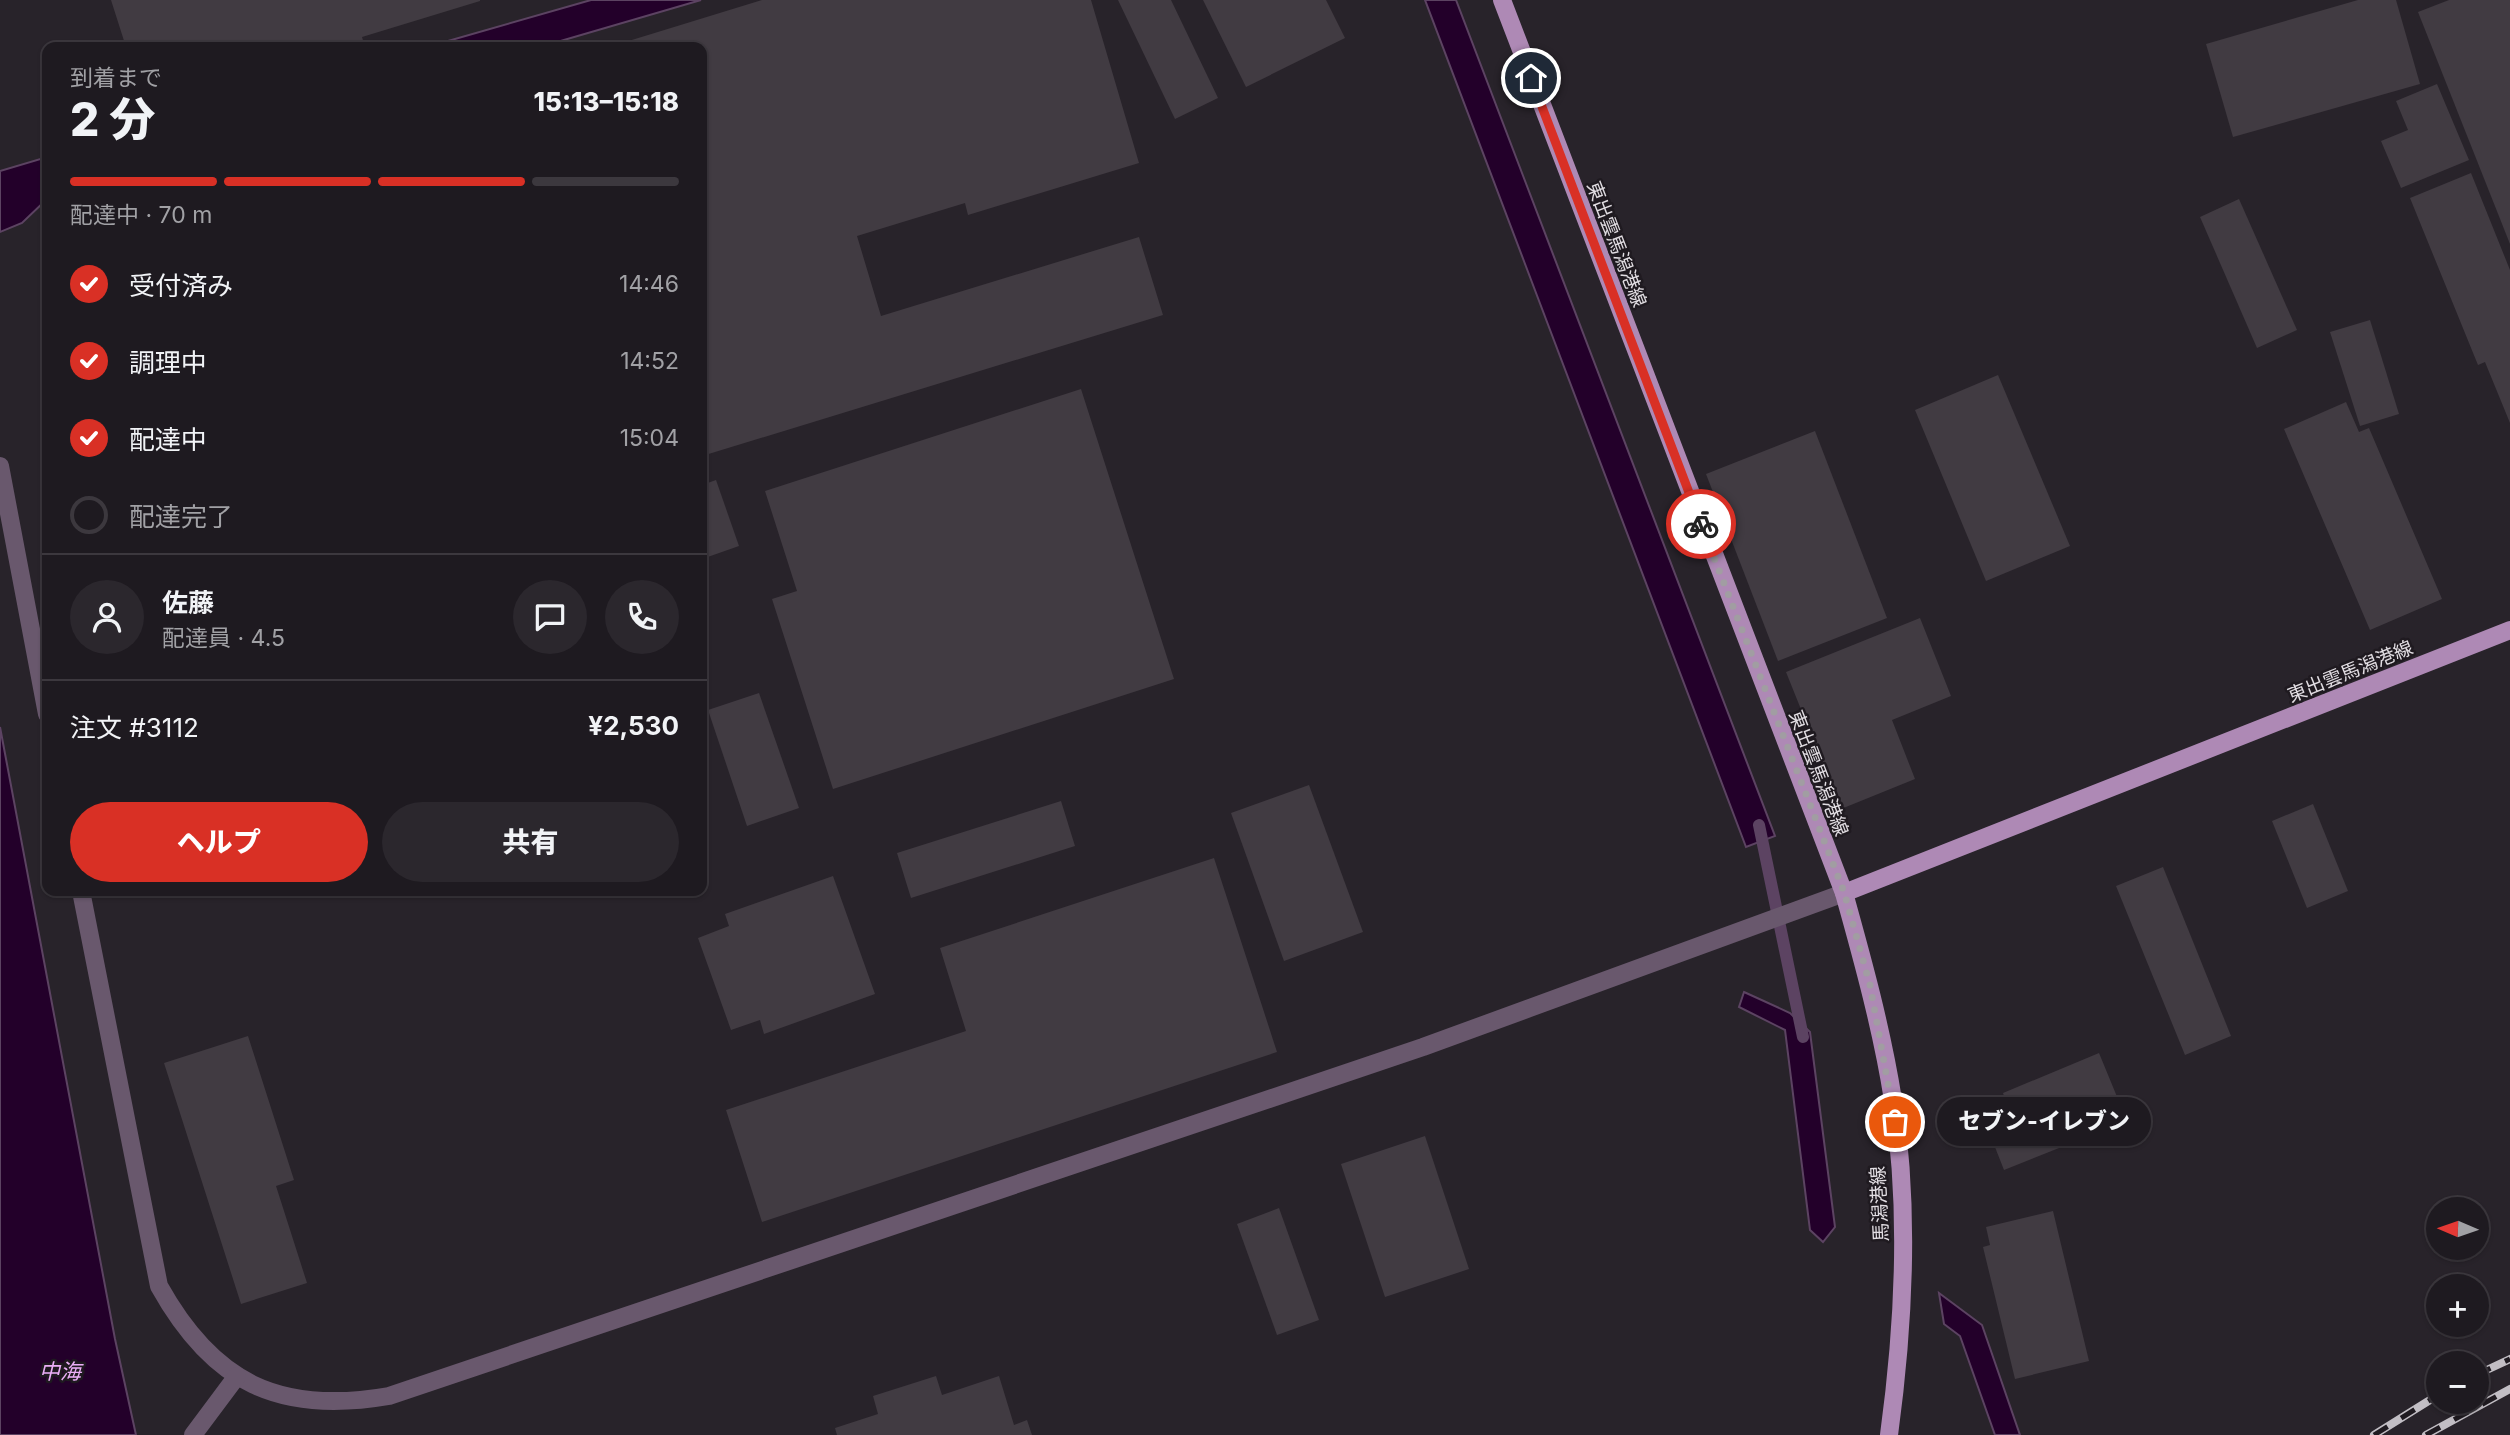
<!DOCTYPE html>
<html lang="ja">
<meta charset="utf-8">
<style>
:root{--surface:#1e1a20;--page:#2b272d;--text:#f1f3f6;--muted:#a1a1a5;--line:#3c383e;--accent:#d93025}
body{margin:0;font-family:Inter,"Noto Sans JP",sans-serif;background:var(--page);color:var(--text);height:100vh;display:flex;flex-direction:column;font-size:26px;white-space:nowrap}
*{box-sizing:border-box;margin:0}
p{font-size:23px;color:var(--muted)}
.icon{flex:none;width:38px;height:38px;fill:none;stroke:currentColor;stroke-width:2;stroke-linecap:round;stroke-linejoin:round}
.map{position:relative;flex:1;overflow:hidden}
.drawer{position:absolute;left:42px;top:42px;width:665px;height:854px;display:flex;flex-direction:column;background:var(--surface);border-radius:14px;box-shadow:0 2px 5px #0004,0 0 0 2px var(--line)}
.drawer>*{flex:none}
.needle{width:46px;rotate:272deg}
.buttons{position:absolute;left:2426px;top:1197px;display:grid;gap:14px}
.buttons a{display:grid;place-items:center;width:63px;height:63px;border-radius:50%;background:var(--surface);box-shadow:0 2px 5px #0004,0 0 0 2px var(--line);font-size:35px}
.pin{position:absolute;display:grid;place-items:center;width:60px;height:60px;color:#fff;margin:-30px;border:4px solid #fff;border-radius:50%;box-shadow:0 2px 7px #0007}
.courier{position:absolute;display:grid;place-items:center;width:70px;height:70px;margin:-35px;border:5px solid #d93025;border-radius:50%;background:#fff;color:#222;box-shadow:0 2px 9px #0007}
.bubble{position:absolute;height:49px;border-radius:24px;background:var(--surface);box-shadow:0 2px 5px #0004,0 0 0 2px var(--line);font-size:23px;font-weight:800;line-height:49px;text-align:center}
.summary em{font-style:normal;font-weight:800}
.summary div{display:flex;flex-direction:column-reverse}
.summary{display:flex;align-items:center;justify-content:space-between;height:119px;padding:0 28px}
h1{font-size:46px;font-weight:800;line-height:52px}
.bar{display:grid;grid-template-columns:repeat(4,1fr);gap:10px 7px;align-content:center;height:84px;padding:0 28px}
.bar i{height:9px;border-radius:5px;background:var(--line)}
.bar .selected{background:var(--accent)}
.bar p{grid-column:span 4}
.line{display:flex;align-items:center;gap:18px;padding:0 28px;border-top:2px solid var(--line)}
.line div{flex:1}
.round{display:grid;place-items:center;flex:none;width:74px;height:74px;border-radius:37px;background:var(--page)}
ol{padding:0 28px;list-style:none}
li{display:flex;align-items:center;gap:21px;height:77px}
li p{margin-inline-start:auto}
li .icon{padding:7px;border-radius:50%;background:var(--accent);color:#fff;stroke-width:4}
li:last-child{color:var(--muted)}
li i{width:38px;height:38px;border:4px solid var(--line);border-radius:50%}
.cta{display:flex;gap:14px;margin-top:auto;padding:14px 28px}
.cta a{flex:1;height:80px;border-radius:42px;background:var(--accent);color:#fff;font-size:28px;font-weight:800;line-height:80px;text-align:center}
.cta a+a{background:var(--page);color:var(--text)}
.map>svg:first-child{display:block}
</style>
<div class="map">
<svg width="2510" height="1435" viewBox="0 0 2510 1435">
<rect width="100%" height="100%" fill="#28232a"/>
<!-- water -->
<g fill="#23002a" stroke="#5c4362" stroke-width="2">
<path d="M591,0H701L540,47H427Z"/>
<path d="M1425,0H1456L1775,836L1746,847Z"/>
<path d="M47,157V199L22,223L0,232V171Z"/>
<path d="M0,727L115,1339L136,1435H0Z"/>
<path d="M1744,992L1790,1013L1810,1032L1835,1227L1823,1242L1810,1230L1785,1030L1739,1007Z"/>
<path d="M1939,1293L1982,1325L2020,1435H1995L1960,1336L1944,1324Z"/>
</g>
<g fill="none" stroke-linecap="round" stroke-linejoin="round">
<!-- stream -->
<path stroke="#5c4362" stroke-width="12" d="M1759,825L1803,1037"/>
</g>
<!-- building -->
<g fill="#413b42">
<path d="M111,0H480V1L362,37L365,47H126Z"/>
<path d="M762,0H1091L1139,163L968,215L965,203L857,236L881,316L1139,237L1163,315L702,456V47H609Z"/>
<path d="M1118,0H1171L1218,98L1175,119Z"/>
<path d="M1203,0H1326L1345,38L1246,87Z"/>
<path d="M2358,0H2396L2420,84L2233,137L2206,44Z"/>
<path d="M2449,0H2510V244L2418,12Z"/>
<path d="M2437,84L2469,160L2401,188L2381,141L2408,130L2396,101Z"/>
<path d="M2471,173L2510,270V423L2485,362L2478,365L2410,198Z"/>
<path d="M2239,199L2297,330L2257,348L2200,217Z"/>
<path d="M2370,320L2399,414L2360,426L2330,332Z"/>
<path d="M1998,375L2070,546L1986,581L1915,410Z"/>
<path d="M1081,389L1174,679L833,789L772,599L797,591L765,491Z"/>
<path d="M2346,402L2359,432L2369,428L2442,599L2370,630L2284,429Z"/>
<path d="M1815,431L1887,618L1778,661L1706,474Z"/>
<path d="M716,480L739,546L702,559V485Z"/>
<path d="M1920,618L1951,696L1892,720L1915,779L1841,809L1786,672Z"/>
<path d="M759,693L799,808L747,826L708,710Z"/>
<path d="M1309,785L1363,932L1284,961L1231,813Z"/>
<path d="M1061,801L1075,846L911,898L897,853Z"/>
<path d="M2313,804L2348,891L2307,908L2272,821Z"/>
<path d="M1214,858L1277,1052L762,1222L726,1110L966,1031L940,948Z"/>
<path d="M2163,867L2231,1036L2185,1055L2116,886Z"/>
<path d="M833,876L875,994L764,1034L760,1020L731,1030L698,938L729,926L725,914Z"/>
<path d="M248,1036L294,1180L276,1186L307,1283L241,1304L164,1063Z"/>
<path d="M2099,1053L2127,1121L2004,1170L1980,1109L2005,1099L2003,1093Z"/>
<path d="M1425,1136L1469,1269L1385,1297L1341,1164Z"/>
<path d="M1279,1208L1319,1320L1277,1335L1237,1224Z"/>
<path d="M2053,1211L2089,1361L2015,1379L1983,1247L1990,1245L1986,1227Z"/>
<path d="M936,1376L942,1395L999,1376L1014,1425L1027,1420L1032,1435H837L835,1428L878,1414L873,1396Z"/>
</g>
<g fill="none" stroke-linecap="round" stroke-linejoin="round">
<!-- minor -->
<g stroke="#69586d" stroke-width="18">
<path d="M0,466L47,714"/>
<path d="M81,891L159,1286C213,1383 279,1415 389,1396L1423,1047L1844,893"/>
<path d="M193,1435L237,1376"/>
</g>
<!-- major -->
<g stroke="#ae89b5" stroke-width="18">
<path d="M1502,0L1844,893C1863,961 1882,1030 1893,1100C1910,1210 1904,1325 1889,1435"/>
<path d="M1844,893L2510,630"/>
</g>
<defs>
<g id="rail">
<path d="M2476,1375L2510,1359"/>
<path d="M2374,1435L2438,1395"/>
<path d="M2426,1435L2510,1389"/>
</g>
</defs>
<!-- rail casing -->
<use href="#rail" stroke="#c2bec4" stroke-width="8"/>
<!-- rail -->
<use href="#rail" stroke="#1f1a20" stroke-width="5" stroke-dasharray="16" stroke-linecap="butt"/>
</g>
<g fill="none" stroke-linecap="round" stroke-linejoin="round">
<!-- done -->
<path stroke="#a19da2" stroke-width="7" stroke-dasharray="0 12.6" d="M1701,524L1844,892L1870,985L1895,1122"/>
<!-- route -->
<path stroke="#d93025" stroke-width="9" d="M1531,78L1701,524"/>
</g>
<g text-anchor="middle" stroke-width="5" stroke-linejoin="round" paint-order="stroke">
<!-- street labels -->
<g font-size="19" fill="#e2dee3" stroke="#1f1a20">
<text transform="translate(1617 244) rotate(69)" y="7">東出雲馬潟港線</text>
<text transform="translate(2350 671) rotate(-22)" y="7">東出雲馬潟港線</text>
<text transform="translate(1819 773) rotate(69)" y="7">東出雲馬潟港線</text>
<text transform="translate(1879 1204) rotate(-93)" y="7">馬潟港線</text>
</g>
<!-- water labels -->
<g font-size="21" font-style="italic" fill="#ebaef7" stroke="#1f1a20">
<text x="60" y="1379">中海</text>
</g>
</g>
</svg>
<div class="buttons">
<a><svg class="needle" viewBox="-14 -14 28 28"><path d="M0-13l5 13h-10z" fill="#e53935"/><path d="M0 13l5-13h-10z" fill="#a1a1a5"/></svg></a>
<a>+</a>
<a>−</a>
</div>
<div class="pin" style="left:1895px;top:1122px;background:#ea580c"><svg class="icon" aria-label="bag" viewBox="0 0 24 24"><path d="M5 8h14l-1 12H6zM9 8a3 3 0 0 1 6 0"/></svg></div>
<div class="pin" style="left:1531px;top:78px;background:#1f2937"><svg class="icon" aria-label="home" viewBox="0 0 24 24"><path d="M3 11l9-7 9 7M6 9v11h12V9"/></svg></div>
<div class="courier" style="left:1701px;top:524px"><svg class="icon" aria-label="bike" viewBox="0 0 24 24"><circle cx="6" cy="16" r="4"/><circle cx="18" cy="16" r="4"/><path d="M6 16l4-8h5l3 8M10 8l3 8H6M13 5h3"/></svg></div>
<div class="bubble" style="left:1937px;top:1097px;width:214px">セブン-イレブン</div>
<section class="drawer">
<div class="summary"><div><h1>2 分</h1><p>到着まで</p></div><em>15:13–15:18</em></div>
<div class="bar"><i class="selected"></i><i class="selected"></i><i class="selected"></i><i></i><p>配達中 · 70 m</p></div>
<ol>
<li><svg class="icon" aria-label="check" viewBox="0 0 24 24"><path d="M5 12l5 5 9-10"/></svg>受付済み<p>14:46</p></li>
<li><svg class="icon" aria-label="check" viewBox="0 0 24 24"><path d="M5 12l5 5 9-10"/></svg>調理中<p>14:52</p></li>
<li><svg class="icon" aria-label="check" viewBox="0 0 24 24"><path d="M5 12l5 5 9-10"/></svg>配達中<p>15:04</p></li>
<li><i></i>配達完了</li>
</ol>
<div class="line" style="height:126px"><a class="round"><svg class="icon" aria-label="person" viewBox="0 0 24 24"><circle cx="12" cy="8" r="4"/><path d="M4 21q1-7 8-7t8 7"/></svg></a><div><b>佐藤</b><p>配達員 · 4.5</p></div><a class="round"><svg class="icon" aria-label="chat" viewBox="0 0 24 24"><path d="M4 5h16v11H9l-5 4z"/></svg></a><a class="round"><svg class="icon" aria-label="phone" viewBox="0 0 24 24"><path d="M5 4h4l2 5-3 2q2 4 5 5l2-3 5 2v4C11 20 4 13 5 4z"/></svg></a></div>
<div class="line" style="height:91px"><div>注文 #3112</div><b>¥2,530</b></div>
<div class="cta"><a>ヘルプ</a><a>共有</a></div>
</section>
</div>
